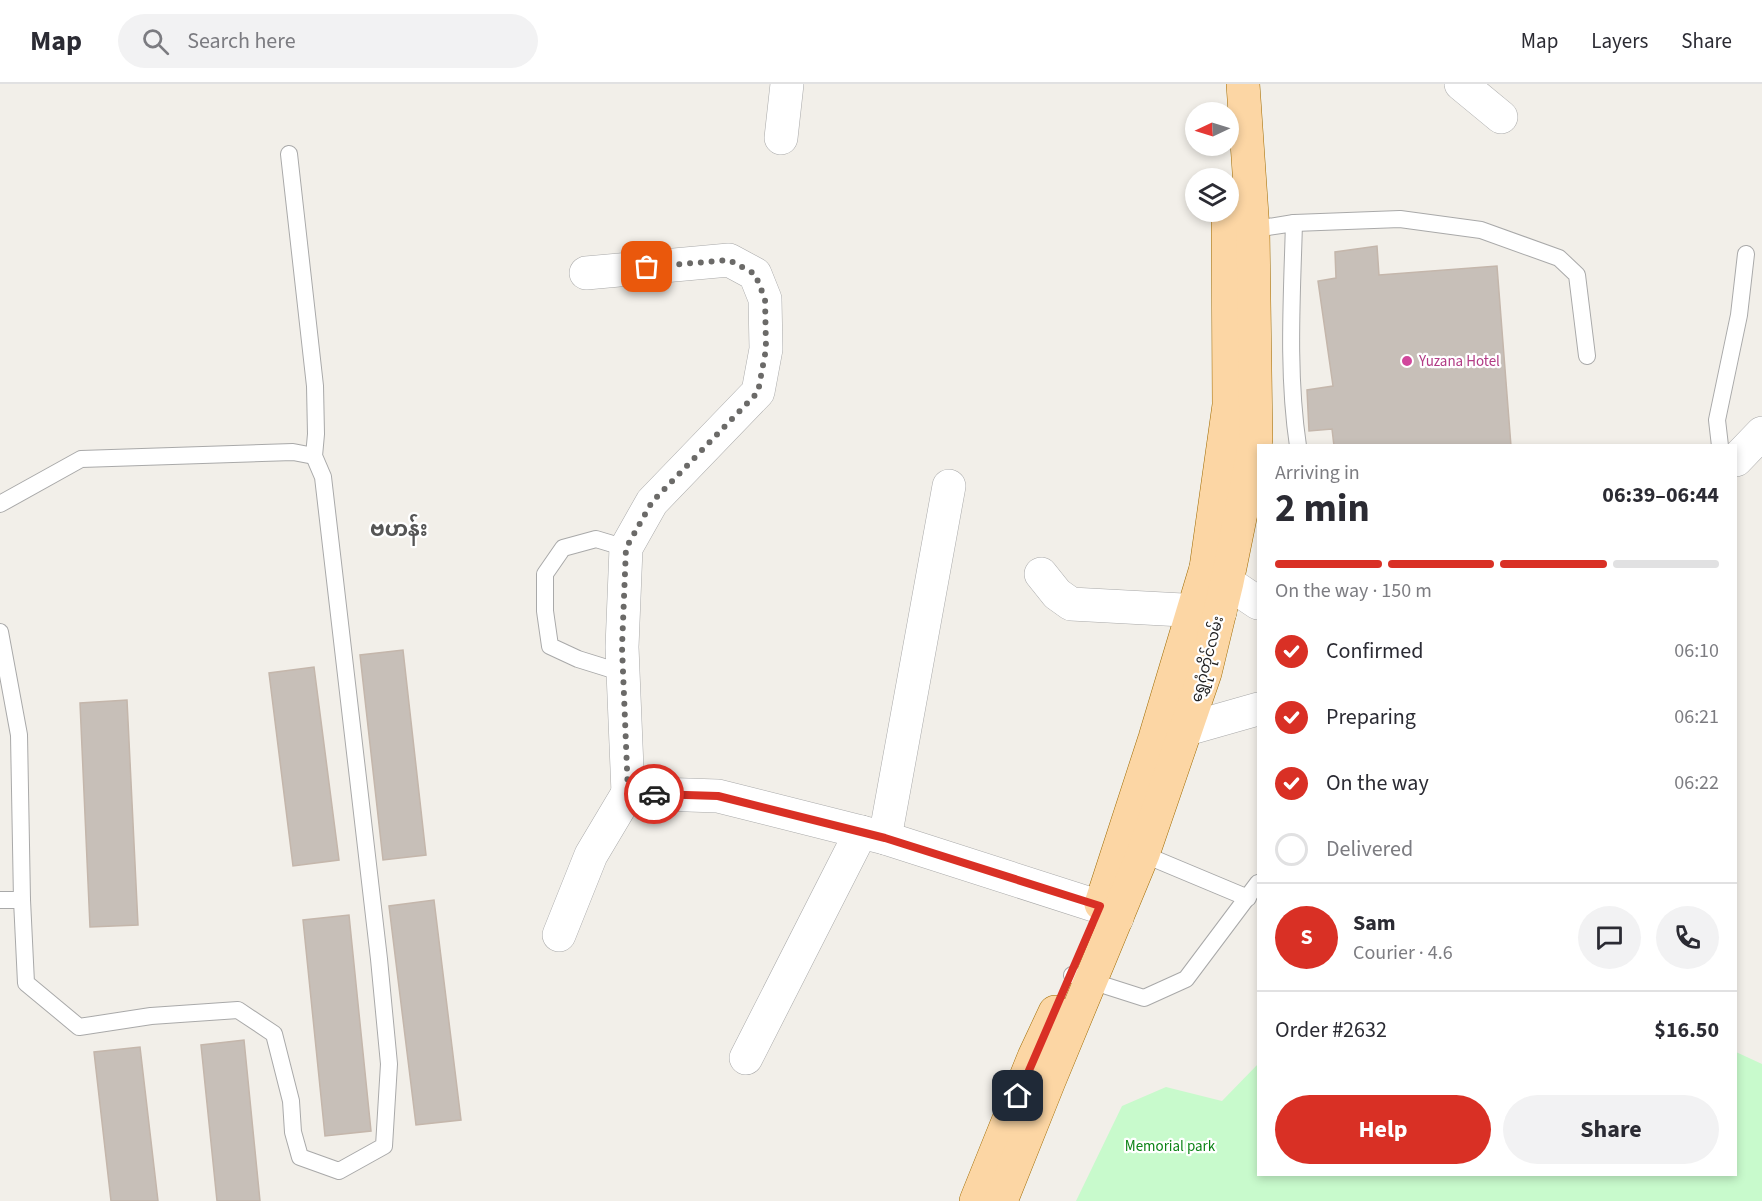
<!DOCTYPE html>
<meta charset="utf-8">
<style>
:root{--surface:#fff;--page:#f2f2f3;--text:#2b2b33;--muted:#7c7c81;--line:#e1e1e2;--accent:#d93025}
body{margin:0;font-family:"Source Sans 3","Noto Sans Myanmar",sans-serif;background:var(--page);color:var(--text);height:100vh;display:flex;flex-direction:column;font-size:22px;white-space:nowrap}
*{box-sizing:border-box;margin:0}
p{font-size:20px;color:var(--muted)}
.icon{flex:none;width:33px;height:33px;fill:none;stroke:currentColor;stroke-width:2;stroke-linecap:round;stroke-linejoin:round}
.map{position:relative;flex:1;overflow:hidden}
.drawer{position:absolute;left:1257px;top:360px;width:480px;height:732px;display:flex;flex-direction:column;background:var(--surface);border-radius:0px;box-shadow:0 3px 9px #0003}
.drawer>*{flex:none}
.needle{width:39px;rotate:266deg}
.buttons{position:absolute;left:1185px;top:18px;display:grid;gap:12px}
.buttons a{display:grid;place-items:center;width:54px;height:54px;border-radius:50%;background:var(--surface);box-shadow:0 3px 9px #0003;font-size:30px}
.pin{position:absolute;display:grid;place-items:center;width:51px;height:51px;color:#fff;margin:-26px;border-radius:12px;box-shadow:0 3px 9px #0006}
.courier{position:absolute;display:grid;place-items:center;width:60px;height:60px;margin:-30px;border:4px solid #d93025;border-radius:50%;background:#fff;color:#222;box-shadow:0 2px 8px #0007}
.overview em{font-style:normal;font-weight:700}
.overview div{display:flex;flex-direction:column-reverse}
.overview{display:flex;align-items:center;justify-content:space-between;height:102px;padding:0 18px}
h1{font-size:39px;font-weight:700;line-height:45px}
.bar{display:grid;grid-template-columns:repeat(4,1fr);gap:9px 6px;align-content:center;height:72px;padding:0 18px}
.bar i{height:8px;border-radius:4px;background:var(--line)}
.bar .active{background:var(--accent)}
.bar p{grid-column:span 4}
.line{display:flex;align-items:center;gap:15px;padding:0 18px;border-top:2px solid var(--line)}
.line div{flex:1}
.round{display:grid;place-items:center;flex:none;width:63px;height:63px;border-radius:32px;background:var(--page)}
ol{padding:0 18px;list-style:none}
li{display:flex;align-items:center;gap:18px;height:66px}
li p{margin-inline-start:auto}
li .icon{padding:6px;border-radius:50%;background:var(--accent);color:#fff;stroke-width:4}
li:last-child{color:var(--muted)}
li i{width:33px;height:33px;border:3px solid var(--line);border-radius:50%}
.primary-button{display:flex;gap:12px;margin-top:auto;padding:12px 18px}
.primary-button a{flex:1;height:69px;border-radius:36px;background:var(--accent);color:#fff;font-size:24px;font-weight:700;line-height:69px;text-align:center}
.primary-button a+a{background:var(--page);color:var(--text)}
header{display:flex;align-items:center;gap:36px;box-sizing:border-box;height:84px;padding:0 30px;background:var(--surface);border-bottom:2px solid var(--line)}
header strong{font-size:28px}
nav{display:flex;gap:33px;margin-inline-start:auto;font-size:21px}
.search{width:420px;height:54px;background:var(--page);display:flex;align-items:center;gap:15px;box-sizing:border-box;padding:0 21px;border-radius:33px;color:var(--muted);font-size:22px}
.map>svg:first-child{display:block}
</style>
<header>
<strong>Map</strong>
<div class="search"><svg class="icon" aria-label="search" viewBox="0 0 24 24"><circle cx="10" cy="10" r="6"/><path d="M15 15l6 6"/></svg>Search here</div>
<nav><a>Map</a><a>Layers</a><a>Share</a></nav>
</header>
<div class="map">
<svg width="1762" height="1117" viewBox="0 0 1762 1117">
<rect width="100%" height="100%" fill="#f2efe9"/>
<!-- park -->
<path fill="#c8facc" d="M1736,968L1762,980V1117H1076L1122,1022L1166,1003L1222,1017L1258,980V1090H1736Z"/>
<!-- building -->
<g fill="#c7bfb8" stroke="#c4b6ab" stroke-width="1.5">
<path d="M1377,162L1379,191L1497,182L1511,362H1334L1332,345L1309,347L1307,306L1333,302L1318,197L1336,194L1335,168Z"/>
<path d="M403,566L426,771L383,776L360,571Z"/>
<path d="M314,583L339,776L293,782L269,589Z"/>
<path d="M127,616L138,841L90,843L80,619Z"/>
<path d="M434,816L461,1036L416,1041L389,822Z"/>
<path d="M349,831L371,1047L325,1052L303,836Z"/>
<path d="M244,956L260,1117H217L201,961Z"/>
<path d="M140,963L158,1117H111L94,968Z"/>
</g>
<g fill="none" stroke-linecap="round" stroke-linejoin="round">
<defs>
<g id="service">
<path d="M1294,139L1400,135L1481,146L1559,174L1577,191L1587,272"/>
<path d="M1249,146L1294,139C1292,212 1287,289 1298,362"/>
<path d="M1720,362L1717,336L1739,231L1746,170"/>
<path d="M0,420L81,375L293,368L314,372"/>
<path d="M0,548L19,651L22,816L26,899L79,943L151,932L238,926L274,950L291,1017L293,1048L300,1073L339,1087L384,1062L389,980L379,875L323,393L314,372L316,350L315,302L289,70"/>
<path d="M623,589L578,575L550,562L545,527V490L563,464L596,455L626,464"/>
<path d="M1138,768L1248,814"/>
<path d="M0,816H22"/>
<path d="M1072,891L1144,914L1186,895L1258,799"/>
</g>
<g id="minor">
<path d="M1461,0L1501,33"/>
<path d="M781,54L787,0"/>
<path d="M586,189L729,176L755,190L765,215L766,265L758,308L652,418L626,464L622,563L628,709"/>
<path d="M1736,376L1762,349"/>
<path d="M1206,484L1258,519"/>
<path d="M1041,490L1057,510L1071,520L1220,528"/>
<path d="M1163,652L1258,625"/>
<path d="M885,754L949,402"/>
<path d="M559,851L591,771L628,709L718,712L885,754L1100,823L1117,834"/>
<path d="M746,974L861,748"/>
</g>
<g id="primary">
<path d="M1101,820L1155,654L1206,484L1229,321L1228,125"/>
<path d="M976,1117L1034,973L1055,928"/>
<path d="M1001,1117L1049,997L1143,770L1205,589L1227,498L1256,355L1253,146L1243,0"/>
</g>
</defs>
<!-- service casing -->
<use href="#service" stroke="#a9a9a9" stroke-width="18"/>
<!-- minor casing -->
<use href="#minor" stroke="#a9a9a9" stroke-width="34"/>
<!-- primary casing -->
<use href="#primary" stroke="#a06b00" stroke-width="34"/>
<!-- service -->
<use href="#service" stroke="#fff" stroke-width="16"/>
<!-- minor -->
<use href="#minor" stroke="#fff" stroke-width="33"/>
<!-- primary -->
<use href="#primary" stroke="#fcd6a4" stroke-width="33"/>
</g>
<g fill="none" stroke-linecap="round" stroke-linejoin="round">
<!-- done -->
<path stroke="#6b6a68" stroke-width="6" stroke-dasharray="0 10.8" d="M647,183L729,176L755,190L765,215L766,265L758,308L652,418L626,464L622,563L628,709L654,710"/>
<!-- route -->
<path stroke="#d93025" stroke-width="8" d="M654,710L718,712L885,754L1100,822L1018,1012"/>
</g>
<!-- markers -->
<circle fill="#d1479c" stroke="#fff" stroke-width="2" cx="1407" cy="277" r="6"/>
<g text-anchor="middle" stroke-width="4.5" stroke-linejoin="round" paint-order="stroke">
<!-- hotel labels -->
<g font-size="15" fill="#b23c85" stroke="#fff" text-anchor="start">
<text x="1419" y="282">Yuzana Hotel</text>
</g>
<!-- street labels -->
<g font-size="15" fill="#222" stroke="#fff">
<text transform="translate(1207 575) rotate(-75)" y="5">ရွှေဂုံတိုင်လမ်း</text>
</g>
<!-- park labels -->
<g font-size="15" fill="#0c8416" stroke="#fff">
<text x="1170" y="1067">Memorial park</text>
</g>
<!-- district labels -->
<g font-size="21" font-weight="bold" fill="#555" stroke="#fff">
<text x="399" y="452">ဗဟန်း</text>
</g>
</g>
</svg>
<div class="buttons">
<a><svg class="needle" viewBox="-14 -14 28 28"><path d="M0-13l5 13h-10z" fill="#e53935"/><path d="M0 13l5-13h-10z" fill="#7c7c81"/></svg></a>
<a><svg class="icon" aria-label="layers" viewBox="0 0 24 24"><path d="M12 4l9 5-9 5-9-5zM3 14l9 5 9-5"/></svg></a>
</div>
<div class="pin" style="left:647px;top:183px;background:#ea580c"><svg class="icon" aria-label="bag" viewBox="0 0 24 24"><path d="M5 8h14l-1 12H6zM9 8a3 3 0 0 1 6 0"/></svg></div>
<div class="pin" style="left:1018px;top:1012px;background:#1f2937"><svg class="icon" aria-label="home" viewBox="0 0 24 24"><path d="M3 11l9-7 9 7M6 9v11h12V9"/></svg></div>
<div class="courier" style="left:654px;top:710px"><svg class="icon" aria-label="car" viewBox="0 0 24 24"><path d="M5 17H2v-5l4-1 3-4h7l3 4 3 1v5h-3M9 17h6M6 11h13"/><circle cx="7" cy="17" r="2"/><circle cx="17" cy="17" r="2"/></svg></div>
<section class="drawer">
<div class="overview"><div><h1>2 min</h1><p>Arriving in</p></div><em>06:39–06:44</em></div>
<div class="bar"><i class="active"></i><i class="active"></i><i class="active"></i><i></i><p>On the way · 150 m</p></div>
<ol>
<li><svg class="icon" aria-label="check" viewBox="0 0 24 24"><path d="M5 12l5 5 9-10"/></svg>Confirmed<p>06:10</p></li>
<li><svg class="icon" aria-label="check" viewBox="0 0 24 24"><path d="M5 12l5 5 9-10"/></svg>Preparing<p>06:21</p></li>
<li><svg class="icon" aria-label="check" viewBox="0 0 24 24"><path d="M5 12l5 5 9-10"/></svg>On the way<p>06:22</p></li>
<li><i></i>Delivered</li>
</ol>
<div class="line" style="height:108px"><b class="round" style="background:var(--accent);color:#fff">S</b><div><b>Sam</b><p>Courier · 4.6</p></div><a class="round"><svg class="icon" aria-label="chat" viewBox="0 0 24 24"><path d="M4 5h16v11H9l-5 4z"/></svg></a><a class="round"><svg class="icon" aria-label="phone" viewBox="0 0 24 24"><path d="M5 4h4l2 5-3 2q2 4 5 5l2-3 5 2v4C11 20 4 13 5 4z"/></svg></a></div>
<div class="line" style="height:78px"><div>Order #2632</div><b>$16.50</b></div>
<div class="primary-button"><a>Help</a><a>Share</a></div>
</section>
</div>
